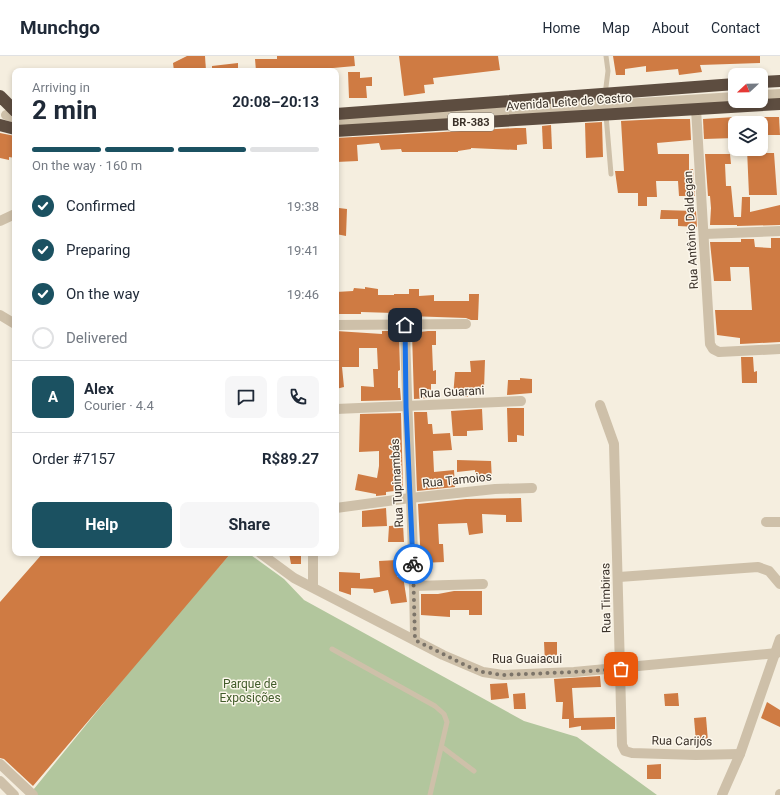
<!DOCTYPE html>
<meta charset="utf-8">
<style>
:root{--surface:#fff;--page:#f6f6f7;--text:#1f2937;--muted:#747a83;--line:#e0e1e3;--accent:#1b5161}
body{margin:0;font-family:Roboto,sans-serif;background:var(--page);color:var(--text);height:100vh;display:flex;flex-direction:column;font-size:15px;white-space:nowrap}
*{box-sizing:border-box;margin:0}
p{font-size:13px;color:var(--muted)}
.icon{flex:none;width:22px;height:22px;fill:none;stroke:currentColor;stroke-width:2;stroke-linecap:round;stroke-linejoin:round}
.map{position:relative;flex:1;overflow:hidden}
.panel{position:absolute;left:12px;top:12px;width:327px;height:488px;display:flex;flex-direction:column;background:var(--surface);border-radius:8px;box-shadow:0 2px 6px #0003}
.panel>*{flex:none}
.needle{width:26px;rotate:248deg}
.buttons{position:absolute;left:728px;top:12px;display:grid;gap:8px}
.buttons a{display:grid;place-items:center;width:40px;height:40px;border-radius:8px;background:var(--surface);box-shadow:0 2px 6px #0003;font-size:20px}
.pin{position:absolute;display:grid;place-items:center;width:34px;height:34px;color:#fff;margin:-17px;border-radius:8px;box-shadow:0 2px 6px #0006}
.courier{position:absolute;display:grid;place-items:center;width:40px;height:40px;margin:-20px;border:3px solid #1a73e8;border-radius:50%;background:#fff;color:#222;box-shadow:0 1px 5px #0007}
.head em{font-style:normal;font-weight:700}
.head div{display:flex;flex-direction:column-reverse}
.head{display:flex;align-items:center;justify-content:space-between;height:68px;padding:0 20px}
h1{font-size:26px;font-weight:700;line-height:30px}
.bar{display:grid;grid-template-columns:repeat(4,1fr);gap:6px 4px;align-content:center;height:48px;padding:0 20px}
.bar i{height:5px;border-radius:3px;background:var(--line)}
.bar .current{background:var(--accent)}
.bar p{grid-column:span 4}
.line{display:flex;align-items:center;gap:10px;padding:0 20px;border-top:1px solid var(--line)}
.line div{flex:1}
.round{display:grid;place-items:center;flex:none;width:42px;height:42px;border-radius:8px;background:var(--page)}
ol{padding:0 20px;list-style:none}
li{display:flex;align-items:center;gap:12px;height:44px}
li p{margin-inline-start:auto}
li .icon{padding:4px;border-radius:50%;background:var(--accent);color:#fff;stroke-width:4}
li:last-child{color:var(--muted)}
li i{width:22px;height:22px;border:2px solid var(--line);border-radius:50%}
.primary-button{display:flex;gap:8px;margin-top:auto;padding:8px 20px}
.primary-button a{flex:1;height:46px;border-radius:8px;background:var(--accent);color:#fff;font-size:16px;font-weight:700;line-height:46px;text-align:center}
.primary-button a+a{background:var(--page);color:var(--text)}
header{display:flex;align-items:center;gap:24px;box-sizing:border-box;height:56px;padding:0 20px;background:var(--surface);border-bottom:1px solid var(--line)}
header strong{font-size:19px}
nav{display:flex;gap:22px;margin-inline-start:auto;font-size:14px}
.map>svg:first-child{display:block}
</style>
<header>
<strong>Munchgo</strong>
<nav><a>Home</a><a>Map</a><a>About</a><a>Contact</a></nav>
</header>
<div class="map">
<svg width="780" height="739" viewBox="0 0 780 739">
<rect width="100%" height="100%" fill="#f5eedf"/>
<!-- green -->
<path fill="#b2c69d" d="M231,497H248L284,523L304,544L524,665L577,681L657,739H29L151,589Z"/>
<!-- building -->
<g fill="#cf7b43">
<path d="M187,0H205L206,15H174L173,7Z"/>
<path d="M277,0H354L355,10L300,15H256L255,3H277Z"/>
<path d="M399,0H498L500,14L433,22L434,28L424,29L425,37L404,40Z"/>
<path d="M613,0H760V7L700,9L702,16L679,19L678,13L646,16V10L625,13V19H616Z"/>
<path d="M238,7V15H212V10Z"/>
<path d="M348,16H360V22L372,21V30H366L367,42H349Z"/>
<path d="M735,61V82L704,83L703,63Z"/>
<path d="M761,61H779L780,79H761Z"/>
<path d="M660,63H690L691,84L657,87L658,98H689V114L693,113L695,140H679L678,125H656L657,141H647V150H638V137H618L615,115H624L621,65Z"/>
<path d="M602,66L603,101L586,102L585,67Z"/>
<path d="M551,69L552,93H543L542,70Z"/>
<path d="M516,72H526L527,88L517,89V94L471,92V93L458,95V96H402L401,93L381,94L379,87L357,89L358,105L336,106V82Z"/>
<path d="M0,77L15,80V102L9,101V104L0,102Z"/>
<path d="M747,93H763V97H774L777,139H749Z"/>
<path d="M705,98H730L731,108H725L726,130H731L734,161H741L742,141H750V156L780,149V169L737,170V169H710L711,152L710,140H708Z"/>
<path d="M339,152L347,153L346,180L336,178V161H339Z"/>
<path d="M661,154L696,155L697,171L678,170V163H660Z"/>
<path d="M771,182H780V286L740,288V282L717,279L715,254H752L749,211H730L731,225H714L710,186H741V183H754L755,191L771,192Z"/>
<path d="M365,231L378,233V239H394V238H409V233H419V240L434,239V245H469V238H479L478,264H471L466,262L408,260V259L394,258V257L361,256V258H336V236L353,235L354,232L365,233Z"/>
<path d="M336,275L382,278V275H397V279L399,278L400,314L398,315V332H400L401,344L361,345V330L374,331L373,313H378L377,292H359V311H342L344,331L336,333Z"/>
<path d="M428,275H436V289H432L433,315L436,314V328H431V342L414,343L412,277Z"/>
<path d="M741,301H753L754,316L757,315V327H742Z"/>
<path d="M485,304L484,333L468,334V341H453L455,316H471L470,305Z"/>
<path d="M520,322L532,323V337L507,339L508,324H520Z"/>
<path d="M507,352H524V380L517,379V386H508Z"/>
<path d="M482,353L483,374L467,375V380H453L451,355Z"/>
<path d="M414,356H427L428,368H432L433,378L450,377L452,394L433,395L434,416L454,414L455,431L417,435Z"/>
<path d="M401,357L403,434L386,436V439L376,440V438L355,434L358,418L377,422L379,410V395L359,396L360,358Z"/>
<path d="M457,404L491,405L492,425L476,426L475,414L457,416Z"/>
<path d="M521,442L522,466H506V459L482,458L483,477L469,479L467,467L438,468L439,488H443L444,506L421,507L418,448L466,443Z"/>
<path d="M386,452L387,470L362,471V455Z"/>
<path d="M403,469L404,486H388L389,470Z"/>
<path d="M43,497H231L33,730L4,703L0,702V546Z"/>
<path d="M289,497H301V508H291Z"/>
<path d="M397,504V521L403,520L407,546L391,548L388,534L374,537L373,533L351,532V539L339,535V516L360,517V523L380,521L379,505Z"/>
<path d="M454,535H482V559H469V554H450V561L421,559V538H438Z"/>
<path d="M544,586H557V606L545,607Z"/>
<path d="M600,620L601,631L572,632L574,662L615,661V673L581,674V670L569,672V663H562L563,646H556L554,623Z"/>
<path d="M507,627L509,642L491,644L490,628Z"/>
<path d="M525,637L526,653H514L513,638Z"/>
<path d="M678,637L679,650H665L664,638Z"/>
<path d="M767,646L780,654V671L761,662Z"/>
<path d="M706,661L708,685L696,686L694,662Z"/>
<path d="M661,708V723H647V709Z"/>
</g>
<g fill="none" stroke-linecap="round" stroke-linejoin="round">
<!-- lane -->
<g stroke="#cec0a9" stroke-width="5">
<path d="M605,39L608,15L606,0"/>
<path d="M606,59L611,118"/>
<path d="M332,593L435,650L444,658L447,666L430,739"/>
<path d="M442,691L474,715"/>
</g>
<!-- street -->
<g stroke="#cec0a9" stroke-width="10">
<path d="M761,39L780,38"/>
<path d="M696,53L710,288L713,293L719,296L780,293"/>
<path d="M6,59L15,62"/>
<path d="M336,66L735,41"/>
<path d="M0,165L15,158"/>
<path d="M704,178L780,175"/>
<path d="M0,259L15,268"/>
<path d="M336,269L466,268"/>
<path d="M405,269C407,374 414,479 415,584"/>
<path d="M600,349L614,388L622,689L625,695L632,697L696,699L740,698"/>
<path d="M336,353L521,345"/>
<path d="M336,452L410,442L495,433L532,432"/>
<path d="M766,466H780"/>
<path d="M260,497L294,522L443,599L483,616L503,619L574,616L777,597"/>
<path d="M619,521L758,511L769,515L780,528"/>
<path d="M415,530L483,528"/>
<path d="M313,531V497"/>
<path d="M0,708L33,739"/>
<path d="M0,725L14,739"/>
<path d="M722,739L740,698L780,583"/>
<path d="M780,739V738"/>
</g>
<!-- highway -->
<g stroke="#5d4d40" stroke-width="12">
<path d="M761,26L780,25"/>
<path d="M0,40L15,55"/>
<path d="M336,58L735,28"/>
<path d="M0,69L15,73"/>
<path d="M336,75L780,48"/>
</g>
</g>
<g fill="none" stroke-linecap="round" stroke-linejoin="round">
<!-- done -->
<path stroke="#7c7469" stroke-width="4" stroke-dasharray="0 7.2" d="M413,508L415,584L467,610L483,616L502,619L574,616L621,613"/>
<!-- route -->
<path stroke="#1a73e8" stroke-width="5" d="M405,269L406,351L413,508"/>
</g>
<g text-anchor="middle" stroke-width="3" stroke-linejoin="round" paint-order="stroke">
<!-- shield labels -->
<rect fill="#fcf7ec" stroke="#756d64" stroke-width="1" x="448" y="57" width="46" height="18" rx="3"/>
<g font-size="11" font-weight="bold" fill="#3b322a">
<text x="471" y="70">BR-383</text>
</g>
<!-- street labels -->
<g font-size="12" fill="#3b322a" stroke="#fcf7ec">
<text transform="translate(569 46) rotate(-4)" y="4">Avenida Leite de Castro</text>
<text transform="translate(691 174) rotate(-93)" y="4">Rua Antônio Daldegan</text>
<text transform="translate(452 336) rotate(-3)" y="4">Rua Guarani</text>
<text transform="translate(457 424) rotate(-6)" y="4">Rua Tamoios</text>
<text transform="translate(397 427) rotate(-93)" y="4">Rua Tupinambás</text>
<text transform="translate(606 542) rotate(-91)" y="4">Rua Timbiras</text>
<text x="527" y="607">Rua Guaiacui</text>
<text transform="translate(682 685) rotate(1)" y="4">Rua Carijós</text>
</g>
<!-- park labels -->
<g font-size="12" fill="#425c2b" stroke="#fcf7ec">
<text x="250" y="632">Parque de<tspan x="250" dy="14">Exposições</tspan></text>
</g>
</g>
</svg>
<div class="buttons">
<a><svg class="needle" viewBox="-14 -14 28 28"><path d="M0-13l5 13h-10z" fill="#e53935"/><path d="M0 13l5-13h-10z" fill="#747a83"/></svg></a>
<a><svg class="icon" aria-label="layers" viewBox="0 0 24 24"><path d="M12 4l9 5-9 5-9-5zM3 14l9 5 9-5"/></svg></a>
</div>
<div class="pin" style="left:621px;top:613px;background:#ea580c"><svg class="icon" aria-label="bag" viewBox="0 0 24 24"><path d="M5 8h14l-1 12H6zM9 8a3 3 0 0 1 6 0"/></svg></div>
<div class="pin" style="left:405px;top:269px;background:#1f2937"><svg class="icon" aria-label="home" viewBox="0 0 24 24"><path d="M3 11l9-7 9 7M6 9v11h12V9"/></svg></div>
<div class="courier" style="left:413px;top:508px"><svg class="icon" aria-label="bike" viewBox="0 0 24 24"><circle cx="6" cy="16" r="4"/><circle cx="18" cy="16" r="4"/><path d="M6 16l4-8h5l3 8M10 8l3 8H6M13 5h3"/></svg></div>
<section class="panel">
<div class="head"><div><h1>2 min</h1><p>Arriving in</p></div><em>20:08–20:13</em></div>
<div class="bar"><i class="current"></i><i class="current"></i><i class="current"></i><i></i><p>On the way · 160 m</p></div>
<ol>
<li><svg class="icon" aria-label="check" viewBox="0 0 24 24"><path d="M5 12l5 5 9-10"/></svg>Confirmed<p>19:38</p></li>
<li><svg class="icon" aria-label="check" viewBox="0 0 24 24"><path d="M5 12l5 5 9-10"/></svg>Preparing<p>19:41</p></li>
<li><svg class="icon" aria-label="check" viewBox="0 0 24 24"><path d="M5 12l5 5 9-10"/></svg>On the way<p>19:46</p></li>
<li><i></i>Delivered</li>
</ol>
<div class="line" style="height:72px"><b class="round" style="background:var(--accent);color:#fff">A</b><div><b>Alex</b><p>Courier · 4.4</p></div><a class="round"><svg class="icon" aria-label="chat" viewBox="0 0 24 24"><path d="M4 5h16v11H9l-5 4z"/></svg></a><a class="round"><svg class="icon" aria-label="phone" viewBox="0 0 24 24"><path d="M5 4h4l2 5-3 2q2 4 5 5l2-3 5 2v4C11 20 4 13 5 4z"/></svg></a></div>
<div class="line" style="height:52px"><div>Order #7157</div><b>R$89.27</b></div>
<div class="primary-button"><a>Help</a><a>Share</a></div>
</section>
</div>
